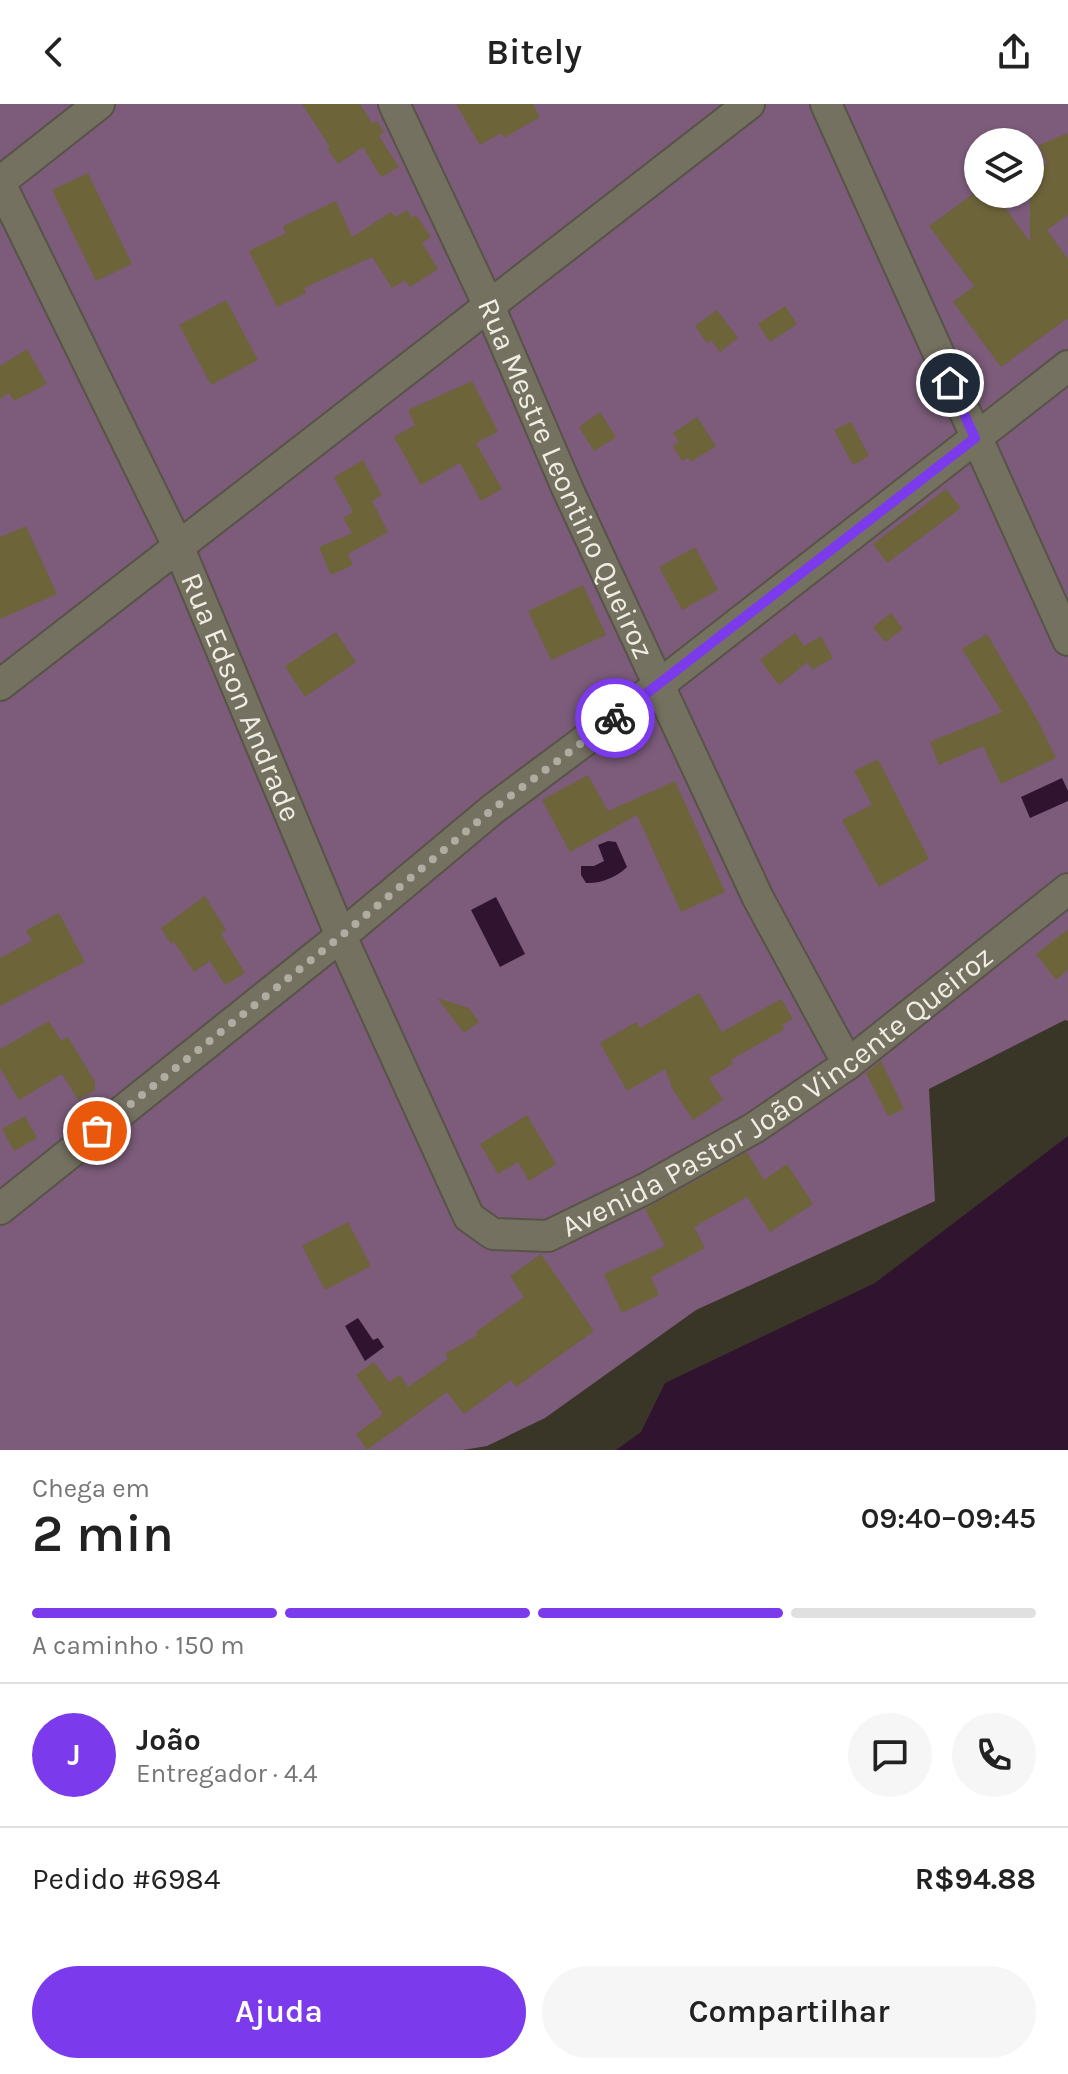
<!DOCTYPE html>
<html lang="pt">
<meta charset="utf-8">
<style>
:root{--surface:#fff;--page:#f6f6f6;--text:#222;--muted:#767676;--line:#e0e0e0;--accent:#7c3aed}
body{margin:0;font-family:Karla,sans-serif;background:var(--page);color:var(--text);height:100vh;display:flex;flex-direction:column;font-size:30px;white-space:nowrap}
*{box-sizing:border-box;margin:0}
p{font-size:26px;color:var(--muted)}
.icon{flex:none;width:44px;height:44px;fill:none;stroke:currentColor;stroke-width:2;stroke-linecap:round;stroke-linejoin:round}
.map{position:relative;height:1346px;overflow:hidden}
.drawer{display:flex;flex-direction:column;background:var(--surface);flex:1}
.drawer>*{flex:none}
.tools{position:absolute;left:964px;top:24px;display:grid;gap:16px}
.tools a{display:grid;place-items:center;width:80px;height:80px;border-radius:50%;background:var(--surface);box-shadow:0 2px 6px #0004;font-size:40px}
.pin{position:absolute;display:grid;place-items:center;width:68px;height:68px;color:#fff;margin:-34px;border:4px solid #fff;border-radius:50%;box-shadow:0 2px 8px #0007}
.courier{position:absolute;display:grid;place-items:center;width:80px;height:80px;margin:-40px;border:6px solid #7c3aed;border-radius:50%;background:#fff;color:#222;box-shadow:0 2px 10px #0007}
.headline em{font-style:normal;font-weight:600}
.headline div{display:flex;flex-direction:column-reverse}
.headline{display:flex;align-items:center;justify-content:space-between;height:136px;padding:0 32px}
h1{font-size:52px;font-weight:600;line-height:60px}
.bar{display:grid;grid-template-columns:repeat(4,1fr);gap:12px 8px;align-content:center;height:96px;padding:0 32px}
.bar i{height:10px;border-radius:6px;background:var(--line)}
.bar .selected{background:var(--accent)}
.bar p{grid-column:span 4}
.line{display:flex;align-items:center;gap:20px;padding:0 32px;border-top:2px solid var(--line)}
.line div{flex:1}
.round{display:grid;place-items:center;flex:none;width:84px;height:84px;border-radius:42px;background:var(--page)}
.button{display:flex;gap:16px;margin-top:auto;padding:16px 32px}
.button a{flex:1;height:92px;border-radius:48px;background:var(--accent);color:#fff;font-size:32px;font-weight:600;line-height:92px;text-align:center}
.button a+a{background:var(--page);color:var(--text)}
header{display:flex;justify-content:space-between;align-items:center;height:104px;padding:0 32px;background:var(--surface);font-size:36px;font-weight:600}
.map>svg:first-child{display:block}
</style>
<header><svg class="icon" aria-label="back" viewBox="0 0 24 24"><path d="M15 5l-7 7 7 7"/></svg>Bitely<svg class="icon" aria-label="share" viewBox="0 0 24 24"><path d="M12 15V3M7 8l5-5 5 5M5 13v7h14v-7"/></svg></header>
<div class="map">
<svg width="1068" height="1346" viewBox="0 0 1068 1346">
<rect width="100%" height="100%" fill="#393628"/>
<!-- forest -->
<path fill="#7c5c7a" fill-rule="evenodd" d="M0,0H1068V917L1065,916L929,985L935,1097L696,1206L545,1314L487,1342L463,1346H0ZM978,38H1030V90H978Z"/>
<!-- water -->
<g fill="#30142f">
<path d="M1062,674L1068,687V697L1030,714L1021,693Z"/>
<path d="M608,737L616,738L627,763C617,773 600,780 586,779L581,771V762H594L604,757L598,741Z"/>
<path d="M496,793L525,850L500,863L471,806Z"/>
<path d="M1068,1032V1346H616L641,1328L665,1279L875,1179Z"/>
<path d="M358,1214L373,1236L378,1234L384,1243L365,1257L345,1222Z"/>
</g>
<!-- building -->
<g fill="#6d643a">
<path d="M302,0H360L372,19L377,17L384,28L379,32L399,63L381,73L363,43L338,60L327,44L330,43Z"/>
<path d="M456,0H533L540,13L504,34L501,29L480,41Z"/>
<path d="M1068,29V111L1047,126L1068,155V214L1001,263L953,198L974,182L929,122L973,90H995L1030,138V70L1047,59L1039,41Z"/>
<path d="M88,69L132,160L96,177L52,86Z"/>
<path d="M336,97L352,133L391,108L395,113L407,106L412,114L416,111L431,133L422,139L438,165L410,183L405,176L392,184L372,153L304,184L306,189L277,203L249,147L286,129L283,122Z"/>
<path d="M226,196L258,256L211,281L179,221Z"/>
<path d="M785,202L797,220L770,238L758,220Z"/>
<path d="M717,206L738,234L720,248L711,236L707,239L695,222Z"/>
<path d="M27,245L47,280L14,297L9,289L0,295V262Z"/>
<path d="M472,277L498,328L476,339L502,385L481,397L460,359L421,381L394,333L415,321L408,306Z"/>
<path d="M600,308L616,333L594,347L579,323Z"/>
<path d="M697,313L716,342L691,358L688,354L682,357L673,342L679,338L673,329Z"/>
<path d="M851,318L869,352L853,361L834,326Z"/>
<path d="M363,356L382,391L372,397L388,428L348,450L353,461L331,471L319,443L352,429L343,414L353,408L334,373Z"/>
<path d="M946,385L961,404L887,459L873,440Z"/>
<path d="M26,422L57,490L0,515V433Z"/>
<path d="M695,443L718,486L682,506L659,463Z"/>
<path d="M583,481L606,531L551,556L528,507Z"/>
<path d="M891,509L903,525L885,538L873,523Z"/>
<path d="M336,528L356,558L305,593L285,562Z"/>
<path d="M795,529L804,542L821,532L833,554L812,566L808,558L779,581L760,556Z"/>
<path d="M987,530L1038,617L1056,654L1001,680L983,642L939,661L930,638L1002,608L962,545Z"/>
<path d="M878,655L929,755L879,783L842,716L872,701L854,667Z"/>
<path d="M588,671L608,707L675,677L725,788L681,808L637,711L570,748L542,696Z"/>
<path d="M205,792L226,826L221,830L245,869L225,881L210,857L194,868L174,838L171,840L161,824Z"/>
<path d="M59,809L85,858L0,902V854L32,837L26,826Z"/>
<path d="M1068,825V866L1056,876L1036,850Z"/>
<path d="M699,889L722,928L781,895L793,915L782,921L785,925L731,956L733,960L709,974L723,996L693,1016L673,986L665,965L627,987L600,939L636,918L640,924Z"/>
<path d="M437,894L469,904L479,918L464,929Z"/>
<path d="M49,917L61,937L68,933L95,978V986L78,996L62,970L19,996L0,964V945Z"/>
<path d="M881,957L904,1005L888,1012L866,969Z"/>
<path d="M527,1011L556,1060L529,1077L518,1058L498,1070L480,1040Z"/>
<path d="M25,1012L37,1034L14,1047L2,1025Z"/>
<path d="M747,1048L764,1076L787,1060L813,1100L770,1128L747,1093L694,1123L705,1144L651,1173L659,1191L622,1209L604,1170L665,1142L645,1105Z"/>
<path d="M348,1118L371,1162L325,1186L302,1142Z"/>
<path d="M541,1150L594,1227L516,1283L511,1276L464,1310L447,1288L367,1346L356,1330L383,1310L356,1271L374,1258L389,1278L400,1271L408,1283L448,1255L445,1250L477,1231L476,1228L524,1193L510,1172Z"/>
</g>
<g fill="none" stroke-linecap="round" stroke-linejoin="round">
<defs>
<g id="minor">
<path id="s1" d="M394,0L489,202L568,386L758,794L848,960"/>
<path d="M826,0L1068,536"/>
<path d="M0,78L99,0"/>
<path id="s2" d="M0,79L178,442L341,832L469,1113L493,1130L548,1132L645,1085L754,1024L848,960L1068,785"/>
<path d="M0,581L749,0"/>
<path d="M0,1105L341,832L493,705L659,581L1068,262"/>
</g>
</defs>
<!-- minor casing -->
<use href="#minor" stroke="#575447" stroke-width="34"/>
<!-- minor -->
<use href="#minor" stroke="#747161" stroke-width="30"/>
</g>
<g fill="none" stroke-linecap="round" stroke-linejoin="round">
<!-- done -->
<path stroke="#afada2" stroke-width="8" stroke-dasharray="0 14.4" d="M97,1027L341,832L493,705L615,614"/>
<!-- route -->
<path stroke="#7c3aed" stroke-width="10" d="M615,614L975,334L950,279"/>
</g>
<g text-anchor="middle" stroke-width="6" stroke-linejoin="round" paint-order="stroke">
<!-- street labels -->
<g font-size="30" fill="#efede4" stroke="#393628">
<text dy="10" stroke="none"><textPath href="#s1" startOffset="412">Rua Mestre Leontino Queiroz</textPath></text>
<text dy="10" stroke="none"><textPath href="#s2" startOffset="568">Rua Edson Andrade</textPath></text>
<text dy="10" stroke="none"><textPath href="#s2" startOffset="1492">Avenida Pastor João Vincente Queiroz</textPath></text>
</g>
</g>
</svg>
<div class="tools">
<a><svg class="icon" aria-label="layers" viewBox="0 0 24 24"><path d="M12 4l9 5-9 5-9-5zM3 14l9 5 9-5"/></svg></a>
</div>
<div class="pin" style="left:97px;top:1027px;background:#ea580c"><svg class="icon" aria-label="bag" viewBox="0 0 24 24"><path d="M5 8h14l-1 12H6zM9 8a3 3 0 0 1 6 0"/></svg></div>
<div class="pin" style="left:950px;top:279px;background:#1f2937"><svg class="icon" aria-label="home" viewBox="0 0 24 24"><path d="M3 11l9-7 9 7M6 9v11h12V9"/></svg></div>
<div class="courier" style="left:615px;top:614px"><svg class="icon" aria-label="bike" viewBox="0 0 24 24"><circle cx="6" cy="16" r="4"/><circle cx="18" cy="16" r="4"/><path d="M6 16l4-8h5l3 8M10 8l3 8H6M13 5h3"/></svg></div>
</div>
<section class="drawer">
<div class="headline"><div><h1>2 min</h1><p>Chega em</p></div><em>09:40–09:45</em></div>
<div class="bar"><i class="selected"></i><i class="selected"></i><i class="selected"></i><i></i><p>A caminho · 150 m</p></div>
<div class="line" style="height:144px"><b class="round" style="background:var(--accent);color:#fff">J</b><div><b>João</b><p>Entregador · 4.4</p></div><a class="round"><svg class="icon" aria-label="chat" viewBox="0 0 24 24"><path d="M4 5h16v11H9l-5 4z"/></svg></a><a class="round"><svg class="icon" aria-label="phone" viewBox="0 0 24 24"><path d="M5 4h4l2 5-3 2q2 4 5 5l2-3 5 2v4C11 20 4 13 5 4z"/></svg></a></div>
<div class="line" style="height:104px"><div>Pedido #6984</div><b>R$94.88</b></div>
<div class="button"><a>Ajuda</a><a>Compartilhar</a></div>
</section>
